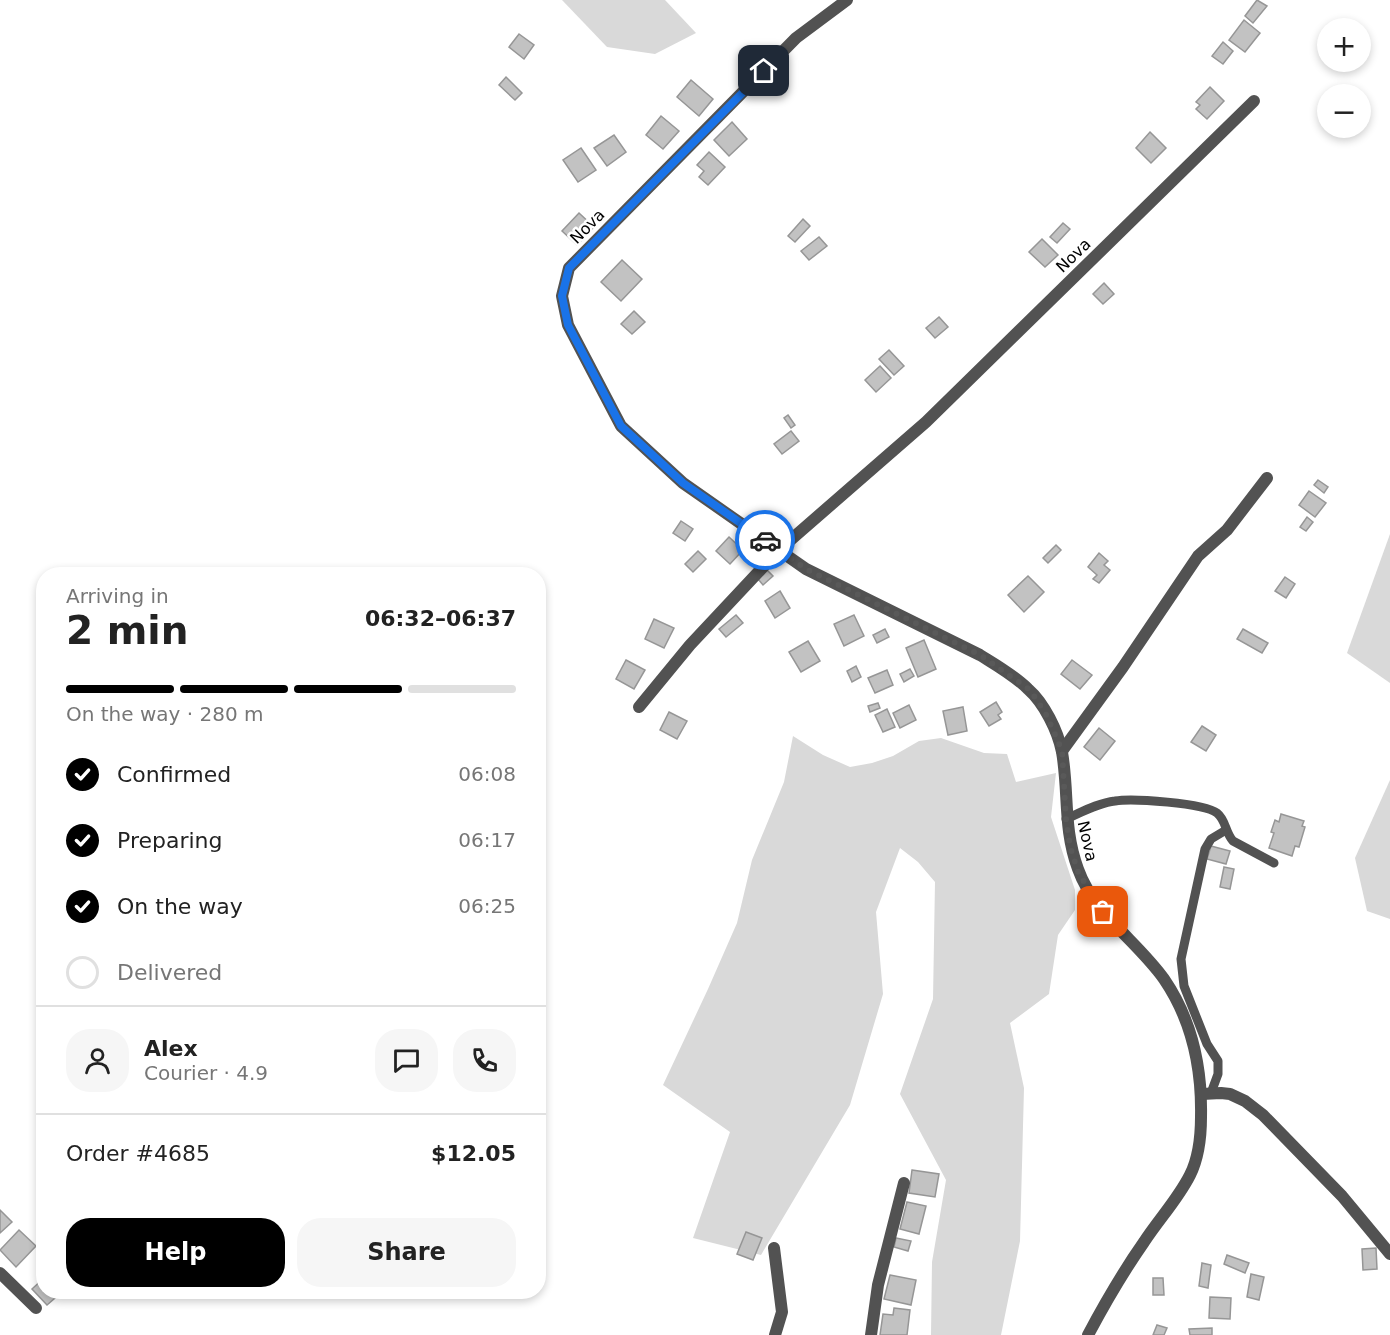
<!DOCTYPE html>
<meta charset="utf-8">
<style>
:root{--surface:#fff;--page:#f6f6f6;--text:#222;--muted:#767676;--line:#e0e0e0;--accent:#000}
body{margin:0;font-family:"DejaVu Sans",sans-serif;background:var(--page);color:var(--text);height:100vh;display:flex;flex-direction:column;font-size:22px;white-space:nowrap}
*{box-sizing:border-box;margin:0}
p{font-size:20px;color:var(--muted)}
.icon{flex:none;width:33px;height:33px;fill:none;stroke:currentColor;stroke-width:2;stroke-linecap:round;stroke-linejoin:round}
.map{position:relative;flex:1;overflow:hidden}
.details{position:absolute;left:36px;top:567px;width:510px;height:732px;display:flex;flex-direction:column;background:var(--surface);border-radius:24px;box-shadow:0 3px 9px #0003}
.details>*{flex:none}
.fabs{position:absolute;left:1317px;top:18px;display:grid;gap:12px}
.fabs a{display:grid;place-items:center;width:54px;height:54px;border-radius:50%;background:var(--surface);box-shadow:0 3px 9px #0003;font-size:30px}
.pin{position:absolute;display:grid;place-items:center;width:51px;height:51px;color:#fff;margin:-26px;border-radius:12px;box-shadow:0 3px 9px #0006}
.courier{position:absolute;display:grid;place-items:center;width:60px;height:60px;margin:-30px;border:4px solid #1a73e8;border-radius:50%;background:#fff;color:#222;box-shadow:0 2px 8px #0007}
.head em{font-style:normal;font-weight:800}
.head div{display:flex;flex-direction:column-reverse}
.head{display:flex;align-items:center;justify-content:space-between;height:102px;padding:0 30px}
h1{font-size:39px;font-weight:800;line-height:45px}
.bar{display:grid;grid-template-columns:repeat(4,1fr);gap:9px 6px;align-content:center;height:72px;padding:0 30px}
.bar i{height:8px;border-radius:4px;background:var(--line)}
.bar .active{background:var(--accent)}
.bar p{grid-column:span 4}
.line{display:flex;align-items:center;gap:15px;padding:0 30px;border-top:2px solid var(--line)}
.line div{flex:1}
.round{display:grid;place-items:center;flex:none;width:63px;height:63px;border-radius:24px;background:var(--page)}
ol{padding:0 30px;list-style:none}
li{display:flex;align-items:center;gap:18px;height:66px}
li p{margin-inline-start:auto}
li .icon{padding:6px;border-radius:50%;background:var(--accent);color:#fff;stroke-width:4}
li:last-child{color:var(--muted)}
li i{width:33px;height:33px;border:3px solid var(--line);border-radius:50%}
.button{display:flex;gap:12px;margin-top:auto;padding:12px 30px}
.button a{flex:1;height:69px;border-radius:24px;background:var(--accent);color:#fff;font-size:24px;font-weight:800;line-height:69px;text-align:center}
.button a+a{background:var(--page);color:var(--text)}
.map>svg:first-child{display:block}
</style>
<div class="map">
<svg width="1390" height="1335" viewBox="0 0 1390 1335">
<rect width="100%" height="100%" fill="#fff"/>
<!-- green -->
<g fill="#d9d9d9">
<path d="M562,0H665L696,33L655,54L607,47Z"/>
<path d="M1390,534V683L1347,653Z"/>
<path d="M793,736L823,755L850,767L872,763L893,756L919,741L941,738L984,753L1007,754L1016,782L1056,773L1051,817L1075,890V910L1058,935L1049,994L1010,1023L1024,1088L1020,1241L1001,1335H931L932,1262L946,1180L900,1094L933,999L935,882L918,862L900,848L876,912L883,994L850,1105L761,1255L693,1238L730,1132L663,1085L708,989L737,923L752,860L784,782Z"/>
<path d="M1390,780V919L1367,911L1355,858Z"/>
</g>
<!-- building -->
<g fill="#c2c2c2" stroke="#969696" stroke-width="1.5">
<path d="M1257,0L1267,6L1253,23L1245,16Z"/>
<path d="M1244,20L1260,33L1245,52L1229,40Z"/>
<path d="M519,34L534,45L524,59L509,47Z"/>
<path d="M1223,42L1233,51L1223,64L1212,56Z"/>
<path d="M506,77L522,93L515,100L499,85Z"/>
<path d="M691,80L713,99L699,116L677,97Z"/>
<path d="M1210,87L1224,101L1207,119L1196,109L1200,105L1196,102Z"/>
<path d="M661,116L679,131L663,149L646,135Z"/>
<path d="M732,122L747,139L729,156L714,140Z"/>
<path d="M1150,132L1166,148L1151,163L1136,148Z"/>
<path d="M614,135L626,152L607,166L594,148Z"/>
<path d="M581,148L596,170L578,182L563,160Z"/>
<path d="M709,152L725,167L708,185L699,177L704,171L697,165Z"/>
<path d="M579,213L594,227L577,245L562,231Z"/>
<path d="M803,219L810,226L795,242L788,236Z"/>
<path d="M1063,223L1070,229L1057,243L1050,237Z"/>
<path d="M819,237L827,246L809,260L801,251Z"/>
<path d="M1042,239L1058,255L1045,267L1029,252Z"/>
<path d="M622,260L642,279L621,301L601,282Z"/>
<path d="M1104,283L1114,294L1103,304L1093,294Z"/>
<path d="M634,311L645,322L632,334L621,324Z"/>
<path d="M939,317L948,327L935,338L926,328Z"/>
<path d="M889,350L904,366L894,375L879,359Z"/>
<path d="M880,366L891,378L876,392L865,380Z"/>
<path d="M788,415L795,425L791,428L784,418Z"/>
<path d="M791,431L799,441L782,454L774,444Z"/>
<path d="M1318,480L1328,487L1324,493L1314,485Z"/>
<path d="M1309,491L1326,503L1315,517L1299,505Z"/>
<path d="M1307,517L1313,522L1306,531L1300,527Z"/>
<path d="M681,521L693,529L685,541L673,533Z"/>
<path d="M729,537L743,550L730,564L716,551Z"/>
<path d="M1056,545L1061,550L1048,563L1043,558Z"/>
<path d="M698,551L706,559L693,572L685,564Z"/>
<path d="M1099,553L1108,561L1104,565L1110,570L1099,583L1093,579L1097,575L1088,567Z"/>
<path d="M767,570L773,576L763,585L758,579Z"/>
<path d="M1028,576L1044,592L1024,612L1008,595Z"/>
<path d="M1285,577L1295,584L1286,598L1275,591Z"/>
<path d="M780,591L790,608L775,618L765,601Z"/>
<path d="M736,615L743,623L726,637L719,629Z"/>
<path d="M854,615L864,636L844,646L834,624Z"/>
<path d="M654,619L674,628L664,648L645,639Z"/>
<path d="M885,629L889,637L877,643L873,635Z"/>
<path d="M1243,629L1268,643L1262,653L1237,639Z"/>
<path d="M924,640L936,669L918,677L906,648Z"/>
<path d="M808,641L820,661L801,672L789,652Z"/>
<path d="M626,660L645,670L634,689L616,679Z"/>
<path d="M1072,660L1092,675L1080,689L1061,674Z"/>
<path d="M856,666L861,677L852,682L847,671Z"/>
<path d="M910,669L914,676L904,682L900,674Z"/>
<path d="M887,670L893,685L875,693L868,678Z"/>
<path d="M996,702L1002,712L998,715L1001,719L989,726L980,712Z"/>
<path d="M878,703L880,708L870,712L868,706Z"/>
<path d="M909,705L916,720L900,728L893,713Z"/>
<path d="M963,707L967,731L948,735L943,711Z"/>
<path d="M887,709L895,727L883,732L875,715Z"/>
<path d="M669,712L687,721L677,739L660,730Z"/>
<path d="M1202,726L1216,735L1206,751L1191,742Z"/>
<path d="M1099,728L1115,741L1100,760L1084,747Z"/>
<path d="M1281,814L1304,821L1302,826L1305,827L1299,847L1295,846L1292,856L1269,848L1274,833L1271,832L1275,820L1279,822Z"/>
<path d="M1211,846L1230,851L1226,864L1207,859Z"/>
<path d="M1224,867L1234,869L1230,889L1220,887Z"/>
<path d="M912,1170L939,1174L935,1197L909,1193Z"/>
<path d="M907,1202L926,1206L919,1234L900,1229Z"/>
<path d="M0,1210L12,1222L0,1233Z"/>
<path d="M19,1230L36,1246L16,1267L0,1250Z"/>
<path d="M746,1232L762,1238L753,1260L737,1254Z"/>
<path d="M896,1238L911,1241L908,1251L894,1247Z"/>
<path d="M1376,1248L1377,1269L1363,1270L1362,1249Z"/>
<path d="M1227,1255L1249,1263L1245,1273L1224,1264Z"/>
<path d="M1202,1263L1211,1265L1208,1288L1199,1286Z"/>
<path d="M1251,1274L1264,1277L1259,1300L1247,1297Z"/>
<path d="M890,1275L916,1280L911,1305L884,1299Z"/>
<path d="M44,1278V1292H62L47,1305L32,1289Z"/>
<path d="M1153,1278H1163L1164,1295H1153Z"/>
<path d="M1210,1297L1231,1298L1230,1319L1209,1318Z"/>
<path d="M894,1308L910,1310L907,1335H880L883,1314L893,1315Z"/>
<path d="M1157,1325L1167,1328L1164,1335H1153Z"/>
<path d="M1212,1328V1335H1190L1189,1329Z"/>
</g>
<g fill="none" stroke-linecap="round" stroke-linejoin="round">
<!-- lane -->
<g stroke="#525252" stroke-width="9">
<path d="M1066,819C1082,812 1098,803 1115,801C1132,798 1204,803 1217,813C1226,820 1225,832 1233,841L1274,863"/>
<path d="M1211,1093L1218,1074V1061L1207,1044L1184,986L1181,959L1205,849L1211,839L1226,830"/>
</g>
<!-- street -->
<g stroke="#525252" stroke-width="12">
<path d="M847,0L796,38L569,268L562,296L568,325L621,426L683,483L806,569L980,655C996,665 1014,675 1028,689C1044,703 1058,731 1062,752C1069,792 1063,829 1078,869C1094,914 1137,941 1164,979C1192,1020 1202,1069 1201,1117C1201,1136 1199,1157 1190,1175C1178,1199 1159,1219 1144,1242C1123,1272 1105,1303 1088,1335"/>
<path d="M639,707L690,645L779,550L926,422L1254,101"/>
<path d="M1062,751L1123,667L1198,556L1227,530L1267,478"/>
<path d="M1202,1094L1221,1093L1230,1094L1245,1101L1263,1115L1342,1196L1390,1254"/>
<path d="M774,1248L782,1312L775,1335"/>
<path d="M0,1273L36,1308"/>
<path d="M871,1335L878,1285L904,1183"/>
</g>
</g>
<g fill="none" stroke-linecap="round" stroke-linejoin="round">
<!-- done -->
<path stroke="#595959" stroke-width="6" stroke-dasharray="0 10.8" d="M765,540L806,569L980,655L1030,690L1047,716L1062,751L1066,819L1070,846L1078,872L1103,912"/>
<!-- route -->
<path stroke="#1a73e8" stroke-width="8" d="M764,71L569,268L562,296L568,325L621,426L683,483L765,540"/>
</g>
<g text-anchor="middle" stroke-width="5" stroke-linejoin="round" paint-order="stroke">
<!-- street labels -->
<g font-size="16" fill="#000" stroke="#fff">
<text transform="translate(587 226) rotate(-45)" y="6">Nova</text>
<text transform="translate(1073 255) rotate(-44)" y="6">Nova</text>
<text transform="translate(1088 841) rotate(77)" y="6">Nova</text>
</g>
</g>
</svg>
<div class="fabs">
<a>+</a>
<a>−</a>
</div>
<div class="pin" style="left:1103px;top:912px;background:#ea580c"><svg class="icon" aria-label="bag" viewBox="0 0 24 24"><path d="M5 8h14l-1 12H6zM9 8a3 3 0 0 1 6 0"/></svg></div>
<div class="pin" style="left:764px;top:71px;background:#1f2937"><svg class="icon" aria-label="home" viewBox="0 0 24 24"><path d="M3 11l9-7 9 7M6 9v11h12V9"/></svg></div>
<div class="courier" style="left:765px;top:540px"><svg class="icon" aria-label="car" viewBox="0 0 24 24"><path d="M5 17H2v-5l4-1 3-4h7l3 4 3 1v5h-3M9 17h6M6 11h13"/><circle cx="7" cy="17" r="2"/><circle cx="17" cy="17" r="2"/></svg></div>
<section class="details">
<div class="head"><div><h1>2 min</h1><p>Arriving in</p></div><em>06:32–06:37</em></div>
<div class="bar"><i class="active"></i><i class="active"></i><i class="active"></i><i></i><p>On the way · 280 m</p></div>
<ol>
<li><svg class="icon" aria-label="check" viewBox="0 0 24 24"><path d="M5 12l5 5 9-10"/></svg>Confirmed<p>06:08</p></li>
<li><svg class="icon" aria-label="check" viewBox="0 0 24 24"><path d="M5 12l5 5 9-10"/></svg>Preparing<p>06:17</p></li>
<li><svg class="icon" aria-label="check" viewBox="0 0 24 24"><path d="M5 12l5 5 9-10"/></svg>On the way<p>06:25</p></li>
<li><i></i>Delivered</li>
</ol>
<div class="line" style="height:108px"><a class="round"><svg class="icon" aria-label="person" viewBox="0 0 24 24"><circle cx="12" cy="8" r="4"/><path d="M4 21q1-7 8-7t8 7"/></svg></a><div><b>Alex</b><p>Courier · 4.9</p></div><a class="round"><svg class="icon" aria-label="chat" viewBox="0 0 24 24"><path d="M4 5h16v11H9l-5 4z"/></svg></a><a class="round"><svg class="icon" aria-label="phone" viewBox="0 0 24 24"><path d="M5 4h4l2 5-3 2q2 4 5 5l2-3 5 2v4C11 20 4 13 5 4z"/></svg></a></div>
<div class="line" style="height:78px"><div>Order #4685</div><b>$12.05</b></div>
<div class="button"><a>Help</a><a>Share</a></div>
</section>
</div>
